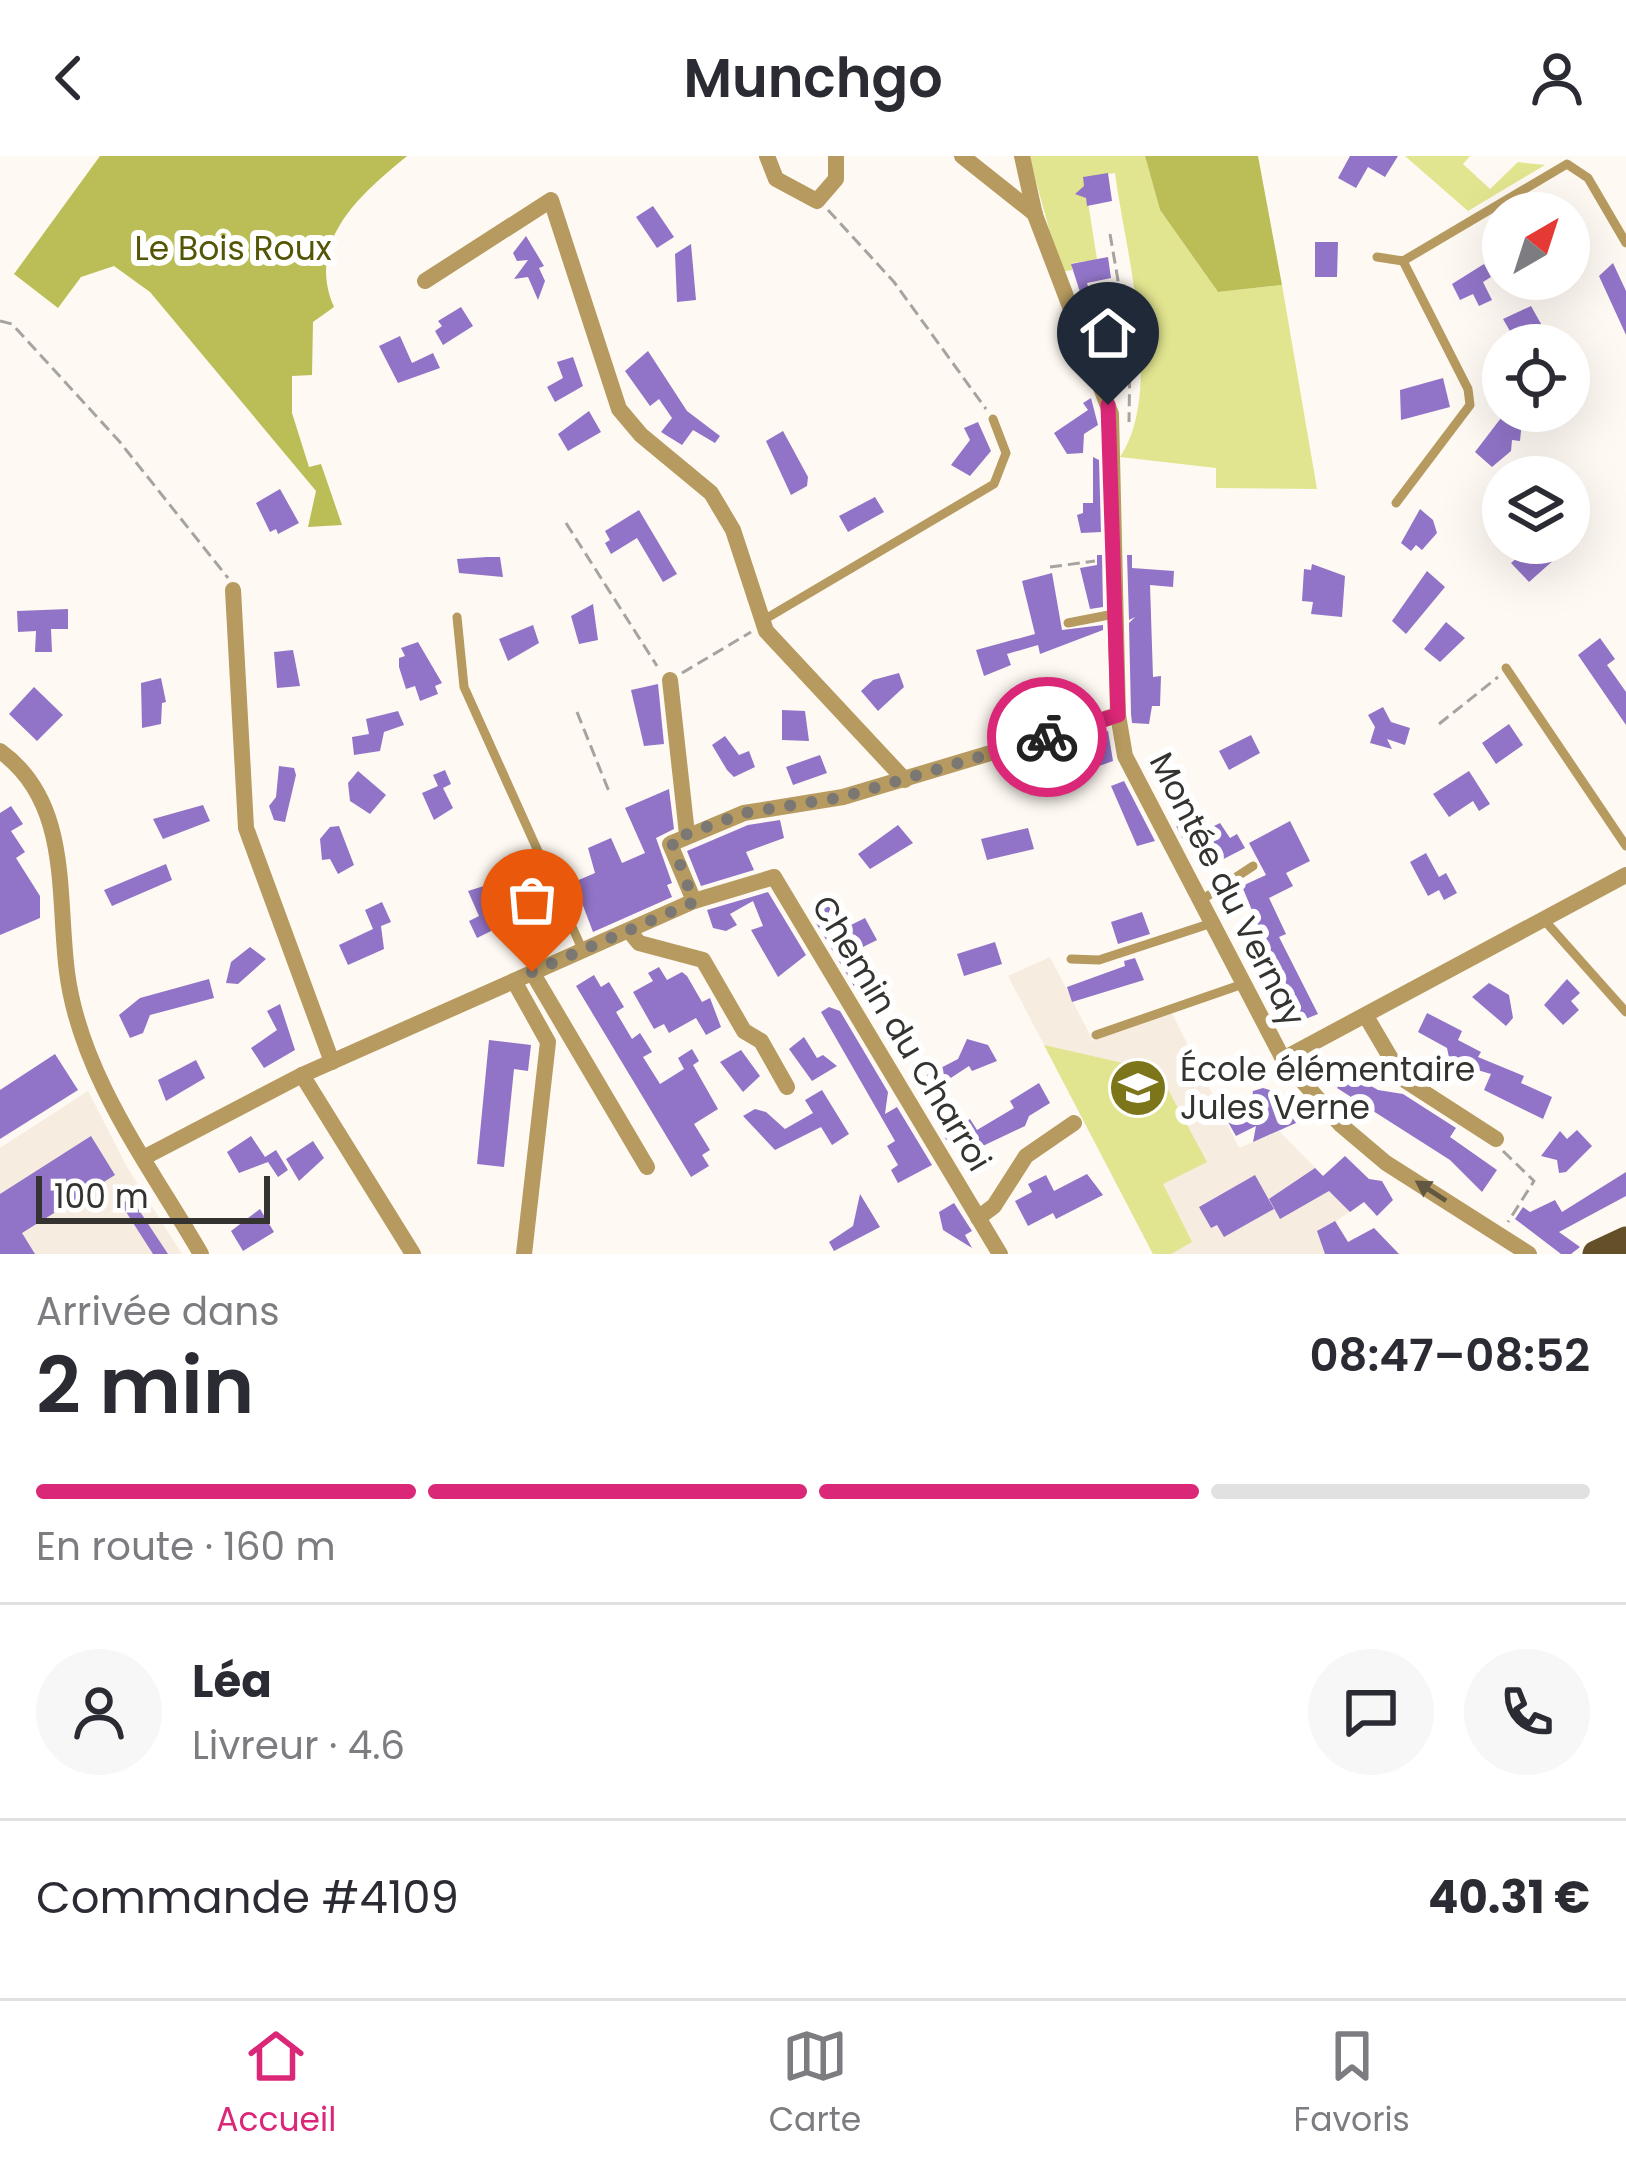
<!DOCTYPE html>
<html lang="fr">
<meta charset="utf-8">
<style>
:root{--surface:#fff;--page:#f7f7f7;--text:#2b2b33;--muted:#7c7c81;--line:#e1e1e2;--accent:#db2777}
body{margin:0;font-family:Poppins,sans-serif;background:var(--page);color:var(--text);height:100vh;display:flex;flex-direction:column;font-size:45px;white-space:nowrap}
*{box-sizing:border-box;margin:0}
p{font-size:39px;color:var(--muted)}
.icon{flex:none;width:66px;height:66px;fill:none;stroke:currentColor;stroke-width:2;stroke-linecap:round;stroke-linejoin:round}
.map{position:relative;height:1098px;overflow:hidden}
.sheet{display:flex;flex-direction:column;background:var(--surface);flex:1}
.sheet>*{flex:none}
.needle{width:78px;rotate:39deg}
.controls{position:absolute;left:1482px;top:36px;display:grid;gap:24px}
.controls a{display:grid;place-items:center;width:108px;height:108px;border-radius:50%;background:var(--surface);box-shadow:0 12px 48px #0002;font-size:60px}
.scale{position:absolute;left:36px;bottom:30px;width:234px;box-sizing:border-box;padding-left:12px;border:6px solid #353330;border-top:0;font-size:33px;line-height:42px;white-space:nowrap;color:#353330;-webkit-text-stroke:9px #fff;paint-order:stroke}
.pin{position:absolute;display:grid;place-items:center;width:102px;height:102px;color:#fff;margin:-123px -51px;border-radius:50% 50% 50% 0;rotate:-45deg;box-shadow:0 0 12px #0007}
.pin .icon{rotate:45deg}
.courier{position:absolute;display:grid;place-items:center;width:120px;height:120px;margin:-60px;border:9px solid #db2777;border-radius:50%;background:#fff;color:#222;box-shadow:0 3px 15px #0007}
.summary em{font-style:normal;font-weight:600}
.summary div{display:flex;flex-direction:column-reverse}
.summary{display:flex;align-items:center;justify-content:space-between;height:204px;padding:0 36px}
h1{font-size:78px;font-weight:600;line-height:90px}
.bar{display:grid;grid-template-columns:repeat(4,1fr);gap:18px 12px;align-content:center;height:144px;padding:0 36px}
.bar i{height:15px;border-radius:9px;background:var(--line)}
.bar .active{background:var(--accent)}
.bar p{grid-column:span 4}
.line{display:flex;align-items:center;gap:30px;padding:0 36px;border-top:3px solid var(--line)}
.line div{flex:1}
.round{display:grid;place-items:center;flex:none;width:126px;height:126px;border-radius:63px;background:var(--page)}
header{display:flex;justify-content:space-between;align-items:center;height:156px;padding:0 36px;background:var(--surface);font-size:54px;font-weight:600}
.menu{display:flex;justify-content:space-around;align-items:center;height:168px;border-top:3px solid var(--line);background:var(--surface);font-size:33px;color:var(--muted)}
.menu a{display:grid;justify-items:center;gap:6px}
.menu .active{color:var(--accent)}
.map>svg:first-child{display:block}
</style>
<header><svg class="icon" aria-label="back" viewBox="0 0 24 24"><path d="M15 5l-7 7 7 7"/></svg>Munchgo<svg class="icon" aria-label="person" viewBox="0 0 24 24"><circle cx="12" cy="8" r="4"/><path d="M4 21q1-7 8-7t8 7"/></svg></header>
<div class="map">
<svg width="1626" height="1098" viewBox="0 0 1626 1098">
<rect width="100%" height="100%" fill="#fef9f2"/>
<!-- built -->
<g fill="#f6ecdf">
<path d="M1050,801L1093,885L1172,857L1239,992L1279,975L1355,1052L1336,1065L1355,1098H1153L1008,820Z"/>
<path d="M88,935L127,1011L182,1098H0V992Z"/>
</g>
<!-- green -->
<g fill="#e2e58f">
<path d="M1029,0H1145L1160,54L1218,136L1282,129L1317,333L1216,332V312L1120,301C1165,235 1125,94 1115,17L1084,21L1097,103L1088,110L1087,105L1072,107V114L1061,116Z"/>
<path d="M1405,0H1470L1463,8L1490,33L1518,6L1545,9L1468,55Z"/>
<path d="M1044,889L1158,915L1207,1006L1163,1028L1192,1086L1171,1098H1153Z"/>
</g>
<!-- forest -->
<g fill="#bbbe57">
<path d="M100,0H407C361,38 305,85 334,151L313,166L312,219L292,220V257L309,311L321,308L342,369L308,371L316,335L150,136L114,110L81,121L58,152L14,118Z"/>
<path d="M1145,0H1258L1282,129L1218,136L1160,54Z"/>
</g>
<!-- building -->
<g fill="#9174c8">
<path d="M1350,0H1398L1385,21L1368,11L1356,32L1338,22Z"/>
<path d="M1108,17L1112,45L1087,50L1086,42L1075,38L1084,30L1083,21Z"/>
<path d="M653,50L674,81L657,92L636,61Z"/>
<path d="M526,80L544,110L539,112L545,125L538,144L528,121L514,123L528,104L517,105L513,97Z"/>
<path d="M1315,86H1338L1337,121H1315Z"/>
<path d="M691,88L696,144L677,146L675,98Z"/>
<path d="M1108,101L1111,122L1087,127L1097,160L1088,161L1071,108Z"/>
<path d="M1613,107L1626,135V179L1599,120Z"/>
<path d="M1484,108L1491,121L1483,126L1492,144L1479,150L1473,138L1460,144L1452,128Z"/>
<path d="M1531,150L1545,175L1518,189L1503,163Z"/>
<path d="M461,151L473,170L443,189L435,175L442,170L438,165Z"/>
<path d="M400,180L412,207L433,197L440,212L398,227L379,190Z"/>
<path d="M648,195L687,255L720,280L715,287L693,274L682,289L661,276L672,262L659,243L650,250L625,215Z"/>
<path d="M573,201L583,230L555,246L547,231L563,222L557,206Z"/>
<path d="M1443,222L1450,251L1401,264L1400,234Z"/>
<path d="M1091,242L1098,269L1084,278L1083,297L1067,298L1054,277L1088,254L1083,247Z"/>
<path d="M589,255L601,276L568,295L558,278Z"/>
<path d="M1501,262L1522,265L1520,285L1512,284L1511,295L1492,311L1475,296Z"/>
<path d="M978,266L991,295L970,320L951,309L970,284L964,272Z"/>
<path d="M783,275L808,321L807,330L791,339L766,285Z"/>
<path d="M1093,301L1099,304L1101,376L1081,377L1077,359L1083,357V347H1093Z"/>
<path d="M280,333L299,367L278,378L276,373L270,376L256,347Z"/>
<path d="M875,341L884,356L848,376L839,360Z"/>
<path d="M1420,353L1433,364L1437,377L1422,394L1416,389L1411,395L1401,387Z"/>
<path d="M639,354L677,418L663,426L637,382L611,398L605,387L610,384L605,375Z"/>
<path d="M1503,387H1573L1529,426L1511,407L1517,402Z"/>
<path d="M1097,399H1102L1103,451L1090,453L1080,412L1097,409Z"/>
<path d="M1127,399H1132V412L1174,415L1173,431L1150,429L1153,521L1161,520L1160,550H1152L1149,568L1132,567L1131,558L1129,467L1135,461L1129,464Z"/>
<path d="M487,401H500L503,421L459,417L457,403Z"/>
<path d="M1312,408L1345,420L1342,461L1311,458L1313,446L1302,445L1304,413L1311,414Z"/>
<path d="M1427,415L1445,431L1406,478L1392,465Z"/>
<path d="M1052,417L1062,474L1103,469V474L1040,498L1038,489L1007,498L1011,509L984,520L976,494L1035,478L1022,425Z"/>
<path d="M593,448L598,484L579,488L571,460Z"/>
<path d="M68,453V473H51L52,496H35L36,475L18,476L17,455Z"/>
<path d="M1446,466L1465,482L1440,506L1424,493Z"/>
<path d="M533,469L539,487L508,505L499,483Z"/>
<path d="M1600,482L1615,503L1607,509L1626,536V569L1578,499Z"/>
<path d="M418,486L442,527L435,530L438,538L420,545L415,530L406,533L399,511V502L405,500L401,492Z"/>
<path d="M293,494L300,530L277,532L274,496Z"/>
<path d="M899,517L904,531L878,555L861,535L873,524Z"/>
<path d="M161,522L166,546L162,547L161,568L142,572L141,527Z"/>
<path d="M658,528L664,588L644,590L631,534Z"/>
<path d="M34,531L63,559L37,585L9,558Z"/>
<path d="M1383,551L1391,566L1410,572L1405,589L1387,583L1392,593L1370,587L1375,571L1368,559Z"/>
<path d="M782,554L805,555L809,585L782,584Z"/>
<path d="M398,555L404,569L384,576L380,595L354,599L352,581L369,578L366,563Z"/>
<path d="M1509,568L1523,589L1496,608L1482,587Z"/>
<path d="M1108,575L1113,605L1077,618L1073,605L1096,597L1092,580Z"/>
<path d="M1251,579L1260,597L1229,614L1219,595Z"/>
<path d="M725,580L739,599L749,595L755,611L734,621L727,614L712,589Z"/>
<path d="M820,599L827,617L793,629L786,611Z"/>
<path d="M279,610L294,612L296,619L285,666L274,664L269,650L276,641Z"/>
<path d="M445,614L451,628L443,632L453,652L434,664L422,637L438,630L433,619Z"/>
<path d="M358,615L386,639L370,658L350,645L348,627Z"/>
<path d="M1469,615L1490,648L1479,655L1473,645L1449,661L1433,638Z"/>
<path d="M1124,625L1155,685L1137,690L1111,630Z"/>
<path d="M669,633L674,673L656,682L672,727L667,729L672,741L593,776L574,726L595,717L588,692L611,682L622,707L645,697L625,652Z"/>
<path d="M203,649L210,665L163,683L153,663Z"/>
<path d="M11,650L23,668L11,675L25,696L16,702L40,740V762L0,779V657Z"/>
<path d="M1196,655L1206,674L1220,667L1230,682L1237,678L1245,692L1210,710L1197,681L1182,682L1174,665Z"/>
<path d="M780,664L784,682L746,696L754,714L701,730L687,695L748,669Z"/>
<path d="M1290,665L1310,705L1286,717L1293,730L1269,742L1286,778L1279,781L1318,858L1298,866L1282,826L1274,830L1265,810L1273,806L1242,730L1266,719L1249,687Z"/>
<path d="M898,669L913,687L870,713L858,698Z"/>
<path d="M339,670L354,709L338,718L330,703L322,704L320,683L330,671Z"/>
<path d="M1028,672L1034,693L987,704L981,683Z"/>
<path d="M519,695L528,714L535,710L540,740L491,759V775L477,782L469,765L479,760L468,735L512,721L506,701Z"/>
<path d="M1426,697L1439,721L1446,717L1457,737L1444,744L1439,734L1428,740L1410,706Z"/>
<path d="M166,708L172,724L112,750L104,734Z"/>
<path d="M768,736L806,799L778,821L751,774L763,770L753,745L730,758L737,769L726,775L713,772L707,754Z"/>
<path d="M382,746L391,766L381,770L384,793L348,809L339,789L373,773L365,754Z"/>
<path d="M829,746L845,772L865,762L877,784L845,800L870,837L861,842L810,757Z"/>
<path d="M1142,756L1150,778L1118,788L1111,766Z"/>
<path d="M995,786L1002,808L964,820L957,798Z"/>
<path d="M250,791L266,803L238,828L226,827L231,806Z"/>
<path d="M1135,802L1144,824L1072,846L1067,831L1125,810L1124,805Z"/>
<path d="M659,811L667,824L682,816L687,820L702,846L710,842L721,871L706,879L696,862L669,877L664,868L654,873L633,836L653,825L648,817Z"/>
<path d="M594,819L601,831L609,826L624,851L616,856L632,883L640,877L652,896L643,901L660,928L684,913L678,902L692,893L699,905L693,909L718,953L694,968L710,994L702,999L709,1010L691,1021L576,830Z"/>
<path d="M209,823L214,842L150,859L143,877L130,882L119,859L140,842Z"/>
<path d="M1567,823L1580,837L1571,845L1579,854L1563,869L1544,849Z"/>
<path d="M1489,827L1509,839L1513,862L1506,870L1472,841Z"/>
<path d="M280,848L295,894L264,912L251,892L277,874L267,855Z"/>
<path d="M829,851L840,855L888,936L885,958L897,951L932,1009L898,1027L891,1014L898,1009L887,990L895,985L821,856Z"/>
<path d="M1427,857L1462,875L1458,884L1481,896L1478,901L1524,920L1521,927L1552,941L1543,963L1484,934L1491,918L1450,906L1447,892L1418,876Z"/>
<path d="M804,881L817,902L823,899L837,910L812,925L789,893Z"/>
<path d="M967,883L988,889L997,905L972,915L969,910L934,933L927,919L958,903Z"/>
<path d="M489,884L531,889L528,915L514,913L504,1011L477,1008Z"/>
<path d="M741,894L760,920L743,936L720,906Z"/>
<path d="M55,898L78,934L0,983V934Z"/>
<path d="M196,904L205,922L166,945L158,924Z"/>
<path d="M1347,916L1378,934L1403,938L1456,972L1450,981L1497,1014L1482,1036L1450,1004L1337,932Z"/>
<path d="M1039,927L1050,947L1029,960L1025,970L968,997L960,985L951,991L943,979L970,963L977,974L1014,952L1010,945Z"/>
<path d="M1263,932L1273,935L1296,967L1253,986L1256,970L1236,980L1228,966L1250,955L1253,935Z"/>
<path d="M822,934L849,978L832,989L821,971L775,994L743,960L755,953L766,956L785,973L813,957L805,944Z"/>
<path d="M1577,974L1592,990L1566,1016L1559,1017L1557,1004L1541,1000L1560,975L1567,983Z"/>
<path d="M91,980L115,1019L22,1077L35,1098H0V1038Z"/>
<path d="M251,980L265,1001L276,994L288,1014L278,1021L268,1006L239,1017L227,996Z"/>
<path d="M313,985L324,1002L299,1025L286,1003Z"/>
<path d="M1345,1000L1369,1023L1382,1025L1393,1044L1377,1060L1364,1046L1350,1056L1329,1035L1280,1063L1269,1043L1315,1012L1323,1020Z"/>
<path d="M1626,1016V1040L1559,1076L1580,1091L1571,1098H1561L1515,1063L1523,1051L1530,1056L1555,1044L1562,1056Z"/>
<path d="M1087,1018L1103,1039L1056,1063L1053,1057L1028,1070L1015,1045L1032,1036L1028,1028L1046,1019L1054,1035Z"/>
<path d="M1255,1019L1274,1053L1224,1081L1217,1069L1211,1072L1199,1051Z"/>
<path d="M860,1038L880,1071L834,1095L829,1086L853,1070Z"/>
<path d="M131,1042L168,1098H153L121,1048Z"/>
<path d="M954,1047L972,1075L965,1079L972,1092L943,1074L939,1056Z"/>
<path d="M260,1053L274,1076L243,1095L231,1075Z"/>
<path d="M1335,1065L1348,1086L1374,1072L1399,1098H1325L1317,1075Z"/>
</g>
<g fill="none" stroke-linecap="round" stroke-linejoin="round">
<!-- path -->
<g stroke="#a7a39e" stroke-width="3" stroke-dasharray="12 6" stroke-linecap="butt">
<path d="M828,54L894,126L986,253"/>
<path d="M1110,78L1130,194L1129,266"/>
<path d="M0,165L12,168L119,285L228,422"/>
<path d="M566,367L657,510"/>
<path d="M1050,411L1095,405"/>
<path d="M682,517L751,476"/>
<path d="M577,556L610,638"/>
<path d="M1439,568L1498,521"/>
<path d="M1503,995L1534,1025L1508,1066"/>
</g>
<!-- lane -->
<g stroke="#b69a5f" stroke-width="9">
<path d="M1377,101L1403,105"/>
<path d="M1396,347L1470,249L1468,233L1403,105L1567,8L1588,22L1626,87"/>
<path d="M457,461L464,531L583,795"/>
<path d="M762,465L994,328L1006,297L993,263"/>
<path d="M1068,467L1114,458"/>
<path d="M1506,512L1626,690"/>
<path d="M1203,743L1253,710"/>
<path d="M1545,765L1626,856"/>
<path d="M1071,803L1099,804L1215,766"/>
<path d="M1096,879L1243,828"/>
</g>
<!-- street -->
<g stroke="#b69a5f" stroke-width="16">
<path d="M767,0L776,23L817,45L836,23V0"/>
<path d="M962,0L1035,58"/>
<path d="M1022,0L1035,59L1111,258L1118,559L1125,600L1283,903L1341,969L1386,1007L1529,1098"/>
<path d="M425,125L551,44L619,253L641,279L711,337L733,374L766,475L905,624"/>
<path d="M233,434L246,672L332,906"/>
<path d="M670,524L687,678"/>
<path d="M0,595C71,646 57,738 67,816C80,919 150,1010 201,1098"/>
<path d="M630,776L639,787L703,804L744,875L761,885L787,931"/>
<path d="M532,816L647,1011"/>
<path d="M514,825L548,886L524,1098"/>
<path d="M1367,862L1403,923L1496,983"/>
<path d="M1283,903L1626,719"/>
<path d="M302,919L413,1098"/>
<path d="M145,1001L302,919L694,745"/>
<path d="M978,1062L994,1050L1026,1000L1074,967"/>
<path d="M1000,1098L774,721L694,745L670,688L744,657L843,641L1118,559"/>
</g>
<!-- primary -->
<path stroke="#645028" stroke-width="27" d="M1596,1098L1626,1084"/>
</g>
<!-- one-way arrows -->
<defs><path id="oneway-solid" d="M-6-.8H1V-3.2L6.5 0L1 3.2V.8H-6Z" transform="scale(3)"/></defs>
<use fill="#625740" href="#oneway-solid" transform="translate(1431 1035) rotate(-147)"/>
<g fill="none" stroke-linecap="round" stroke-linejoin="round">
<!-- done -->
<path stroke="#7b7874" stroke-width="12" stroke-dasharray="0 21.6" d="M532,816L694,746L671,684L744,657L843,641L1047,581"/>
<!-- route -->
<path stroke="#db2777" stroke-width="15" d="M1047,581L1118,559L1108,249"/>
</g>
<!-- icons -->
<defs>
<symbol id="school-disc" viewBox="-11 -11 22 22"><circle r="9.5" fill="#7c7519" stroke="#fff"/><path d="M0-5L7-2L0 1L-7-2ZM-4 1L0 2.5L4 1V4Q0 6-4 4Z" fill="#fff"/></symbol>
</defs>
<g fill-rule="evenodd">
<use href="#school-disc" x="1105" y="899" width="66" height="66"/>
</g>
<g text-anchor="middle" stroke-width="12" stroke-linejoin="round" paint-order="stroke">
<!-- park labels -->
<g font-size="33" fill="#555605" stroke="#fff">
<text x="233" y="104">Le Bois Roux</text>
</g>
<!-- street labels -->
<g font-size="33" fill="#353330" stroke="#fff">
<text transform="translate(1228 733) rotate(63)" y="12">Montée du Vernay</text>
<text transform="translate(902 877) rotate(59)" y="12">Chemin du Charroi</text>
</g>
<!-- poi labels -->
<g font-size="33" fill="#353330" stroke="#fff" text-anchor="start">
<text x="1180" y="925">École élémentaire<tspan x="1180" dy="38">Jules Verne</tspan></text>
</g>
</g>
</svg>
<div class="controls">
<a><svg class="needle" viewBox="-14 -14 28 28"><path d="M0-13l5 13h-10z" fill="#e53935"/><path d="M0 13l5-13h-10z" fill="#7c7c81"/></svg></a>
<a><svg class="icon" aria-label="locate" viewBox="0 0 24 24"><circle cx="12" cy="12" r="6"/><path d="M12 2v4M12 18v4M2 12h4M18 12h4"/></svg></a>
<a><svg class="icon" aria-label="layers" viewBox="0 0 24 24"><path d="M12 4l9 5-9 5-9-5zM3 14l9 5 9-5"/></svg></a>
</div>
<div class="scale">100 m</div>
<div class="pin" style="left:532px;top:816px;background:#ea580c"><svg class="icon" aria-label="bag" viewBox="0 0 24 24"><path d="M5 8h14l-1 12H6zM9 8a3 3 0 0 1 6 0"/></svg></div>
<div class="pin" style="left:1108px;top:249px;background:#1f2937"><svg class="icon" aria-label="home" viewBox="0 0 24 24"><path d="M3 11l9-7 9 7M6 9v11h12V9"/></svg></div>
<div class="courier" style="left:1047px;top:581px"><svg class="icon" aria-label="bike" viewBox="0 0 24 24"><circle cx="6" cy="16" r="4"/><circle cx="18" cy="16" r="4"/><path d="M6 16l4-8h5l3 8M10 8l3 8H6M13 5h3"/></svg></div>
</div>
<section class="sheet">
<div class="summary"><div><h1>2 min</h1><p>Arrivée dans</p></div><em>08:47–08:52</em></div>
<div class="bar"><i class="active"></i><i class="active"></i><i class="active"></i><i></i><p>En route · 160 m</p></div>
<div class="line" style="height:216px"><a class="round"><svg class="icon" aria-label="person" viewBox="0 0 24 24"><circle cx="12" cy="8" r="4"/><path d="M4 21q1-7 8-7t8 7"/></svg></a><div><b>Léa</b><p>Livreur · 4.6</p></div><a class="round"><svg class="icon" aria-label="chat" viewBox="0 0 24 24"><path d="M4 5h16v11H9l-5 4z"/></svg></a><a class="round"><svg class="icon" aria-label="phone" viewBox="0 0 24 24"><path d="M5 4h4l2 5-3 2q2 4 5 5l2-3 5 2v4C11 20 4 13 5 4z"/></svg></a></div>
<div class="line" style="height:156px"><div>Commande #4109</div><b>40.31 €</b></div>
</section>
<nav class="menu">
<a class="active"><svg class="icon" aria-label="home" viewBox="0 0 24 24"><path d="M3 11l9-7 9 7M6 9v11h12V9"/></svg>Accueil</a>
<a><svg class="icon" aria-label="map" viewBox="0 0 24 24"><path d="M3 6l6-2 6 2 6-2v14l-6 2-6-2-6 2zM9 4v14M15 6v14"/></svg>Carte</a>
<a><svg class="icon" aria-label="saved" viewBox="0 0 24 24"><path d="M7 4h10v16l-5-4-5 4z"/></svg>Favoris</a>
</nav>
